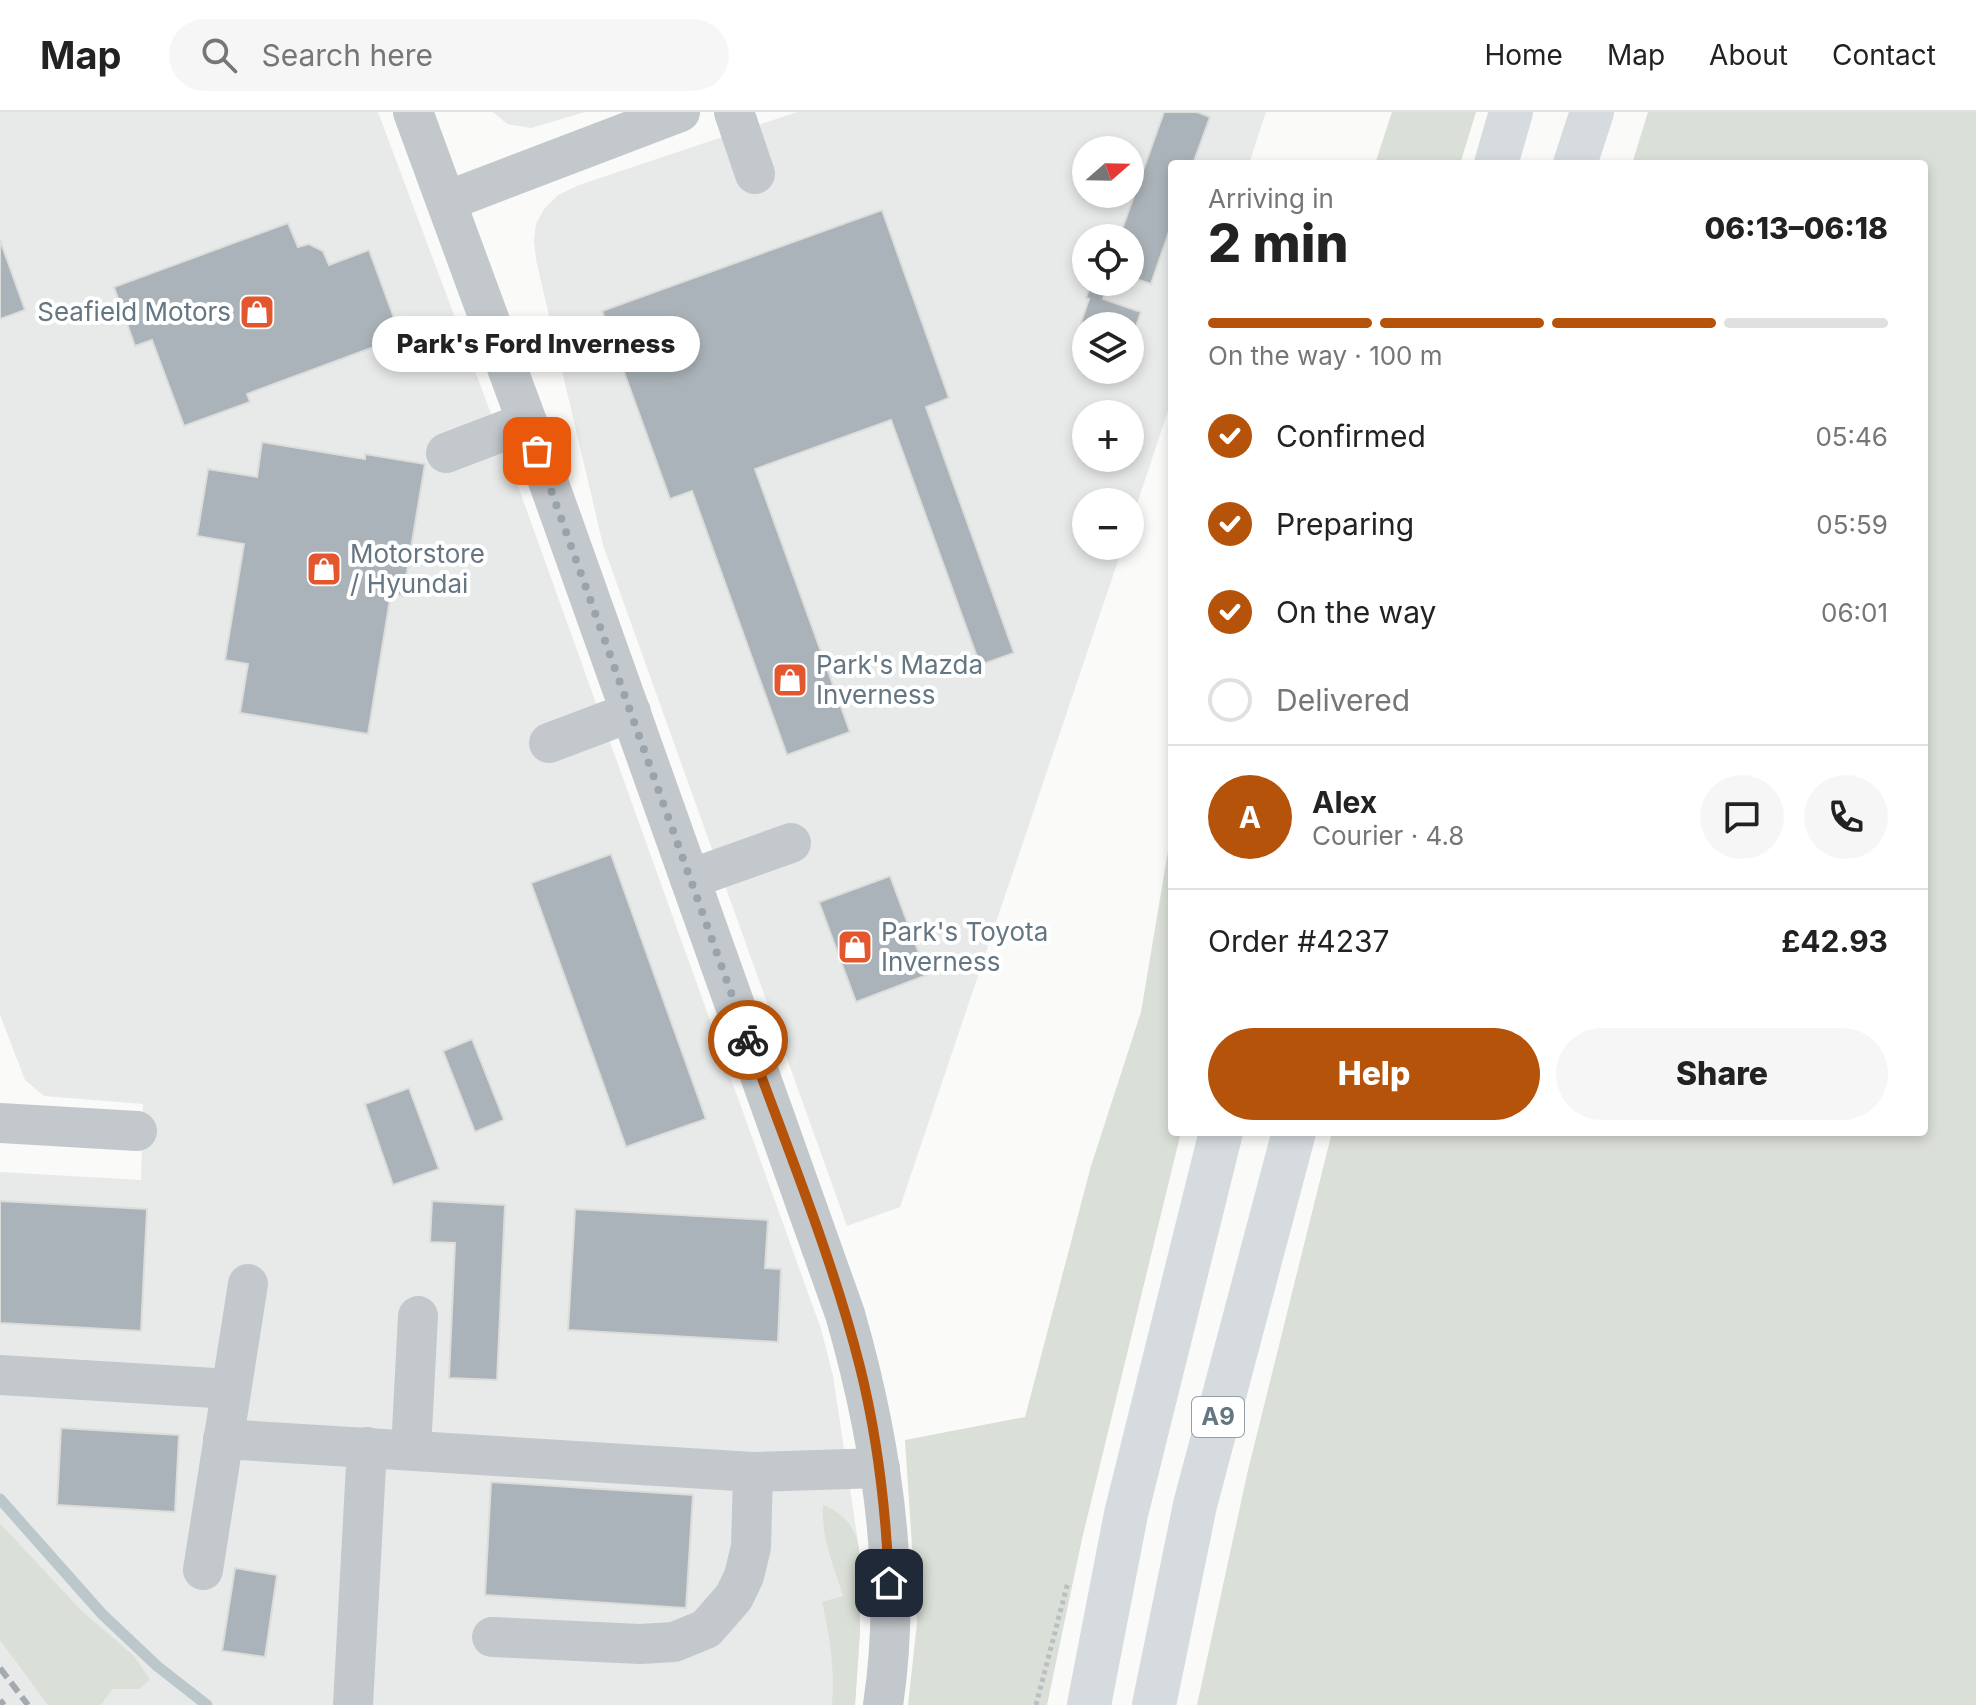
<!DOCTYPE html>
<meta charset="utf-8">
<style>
:root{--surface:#fff;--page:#f6f6f6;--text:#222;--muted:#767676;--line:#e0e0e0;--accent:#b45309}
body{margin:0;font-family:Inter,sans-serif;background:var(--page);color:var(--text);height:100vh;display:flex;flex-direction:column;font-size:30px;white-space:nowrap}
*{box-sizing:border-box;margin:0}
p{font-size:26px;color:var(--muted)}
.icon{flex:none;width:44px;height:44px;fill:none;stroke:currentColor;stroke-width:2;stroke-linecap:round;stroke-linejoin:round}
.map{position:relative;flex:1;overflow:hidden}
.panel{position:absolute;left:1168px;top:48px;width:760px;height:976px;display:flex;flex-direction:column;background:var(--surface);border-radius:8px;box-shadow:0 4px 12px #0003}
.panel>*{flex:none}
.needle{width:52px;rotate:70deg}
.buttons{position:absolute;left:1072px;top:24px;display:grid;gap:16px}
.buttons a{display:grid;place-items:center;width:72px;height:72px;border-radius:50%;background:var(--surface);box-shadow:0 4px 12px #0003;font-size:40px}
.pin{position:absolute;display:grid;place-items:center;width:68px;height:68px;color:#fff;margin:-34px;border-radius:16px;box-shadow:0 4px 12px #0006}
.courier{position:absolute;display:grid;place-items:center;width:80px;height:80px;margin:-40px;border:6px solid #b45309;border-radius:50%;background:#fff;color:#222;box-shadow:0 2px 10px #0007}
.bubble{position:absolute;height:56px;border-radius:28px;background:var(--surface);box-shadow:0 4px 12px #0003;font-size:26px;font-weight:800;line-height:56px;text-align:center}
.overview em{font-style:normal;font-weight:800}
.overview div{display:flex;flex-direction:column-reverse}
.overview{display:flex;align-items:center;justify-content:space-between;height:136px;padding:0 40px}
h1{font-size:52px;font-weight:800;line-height:60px}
.bar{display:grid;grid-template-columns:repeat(4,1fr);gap:12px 8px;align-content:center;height:96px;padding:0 40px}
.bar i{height:10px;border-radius:6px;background:var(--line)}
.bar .current{background:var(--accent)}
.bar p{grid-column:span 4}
.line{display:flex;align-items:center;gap:20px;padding:0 40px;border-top:2px solid var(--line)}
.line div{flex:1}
.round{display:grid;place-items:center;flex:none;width:84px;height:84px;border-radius:42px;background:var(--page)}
ol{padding:0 40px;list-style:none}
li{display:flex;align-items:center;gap:24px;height:88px}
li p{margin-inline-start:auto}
li .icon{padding:8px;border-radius:50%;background:var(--accent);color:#fff;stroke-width:4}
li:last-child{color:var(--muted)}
li i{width:44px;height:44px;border:4px solid var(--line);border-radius:50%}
.primary-button{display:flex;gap:16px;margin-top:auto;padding:16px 40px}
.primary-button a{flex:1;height:92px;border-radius:48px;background:var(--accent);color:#fff;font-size:32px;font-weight:800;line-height:92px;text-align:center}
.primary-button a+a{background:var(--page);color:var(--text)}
header{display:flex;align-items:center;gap:48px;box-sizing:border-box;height:112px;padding:0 40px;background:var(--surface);border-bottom:2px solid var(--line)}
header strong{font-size:38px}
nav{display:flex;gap:44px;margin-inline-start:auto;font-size:28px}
.search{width:560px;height:72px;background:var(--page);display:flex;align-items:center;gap:20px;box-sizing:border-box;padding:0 28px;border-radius:44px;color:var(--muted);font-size:30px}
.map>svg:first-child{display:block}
</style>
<header>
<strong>Map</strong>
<div class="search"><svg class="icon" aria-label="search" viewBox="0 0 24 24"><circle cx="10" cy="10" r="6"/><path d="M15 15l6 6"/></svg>Search here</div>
<nav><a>Home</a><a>Map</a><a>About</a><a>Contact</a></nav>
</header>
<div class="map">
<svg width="1976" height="1593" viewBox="0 0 1976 1593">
<rect width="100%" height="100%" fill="#fafaf8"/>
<!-- built -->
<g fill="#e8e9e9" fill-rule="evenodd">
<path d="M0,0H378L514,363L821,1217L833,1264L859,1436L860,1520L855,1593H101L113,1577H140L150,1567L134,1544L81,1498L0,1411V1060L141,1068L143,992L44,984L25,968L0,903Z"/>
<path d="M493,0H585L531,16L507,12Z"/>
<path d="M797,0H1266L1249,52H1172V287L1130,413V390H1086V434H1123L900,1095L847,1114L603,433L536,148L534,128L536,112L544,97L558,83L579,73ZM1086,38H1130V82H1086ZM1086,126H1130V170H1086ZM1086,214H1130V258H1086ZM1086,302H1130V346H1086Z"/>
<path d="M0,1475L91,1593H0Z"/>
</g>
<!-- green -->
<g fill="#dadfd7">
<path d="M1392,0H1476L1460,52H1375Z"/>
<path d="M1648,0H1976V1593H1197L1248,1358L1332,1020H1924V52H1632Z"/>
<path d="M1172,715V1020H1181L1082,1427L1047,1593H908L917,1511L905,1328L1025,1305L1091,1054L1141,900Z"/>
<path d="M823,1393C843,1402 855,1413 859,1436L860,1520L855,1593H832C835,1557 830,1525 822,1490L843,1484C834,1454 821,1426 823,1393Z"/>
<path d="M0,1411L81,1498L134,1544L150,1567L140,1577H113L101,1593H48L0,1528Z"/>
</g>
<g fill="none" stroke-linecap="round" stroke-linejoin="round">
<!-- stream -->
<path stroke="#bbc7cb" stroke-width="11" d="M0,1387L102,1502L157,1554L207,1593"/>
</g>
<!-- building -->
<g fill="#aab3b9" stroke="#dcdcda" stroke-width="2">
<path d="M1164,0H1197L1210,5L1193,52H1172V111L1151,172L1130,165V126H1119Z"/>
<path d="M882,98L949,286L926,295L1014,541L980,553L891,308L755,357L850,620L787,643L692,379L670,387L602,199Z"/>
<path d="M288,111L298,135L309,132L323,139L329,153L369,138L401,225L247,282L250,290L184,314L152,228L135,234L114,175Z"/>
<path d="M0,128L25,198L0,207Z"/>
<path d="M1091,170H1109L1103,187L1141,200L1131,228L1130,214H1091L1081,211L1089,187L1086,186Z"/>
<path d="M262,330L365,347V342L425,352L403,484L391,481L368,622L240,601L248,552L225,548L244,432L197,424L208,357L257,365Z"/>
<path d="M611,742L706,1007L626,1035L531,771Z"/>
<path d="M890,764L927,863L856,890L819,790Z"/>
<path d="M472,927L504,1008L475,1020L443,939Z"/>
<path d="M409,976L439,1057L393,1073L365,992Z"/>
<path d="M0,1089L147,1097L141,1219L0,1211Z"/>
<path d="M432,1089L505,1093L497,1268L449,1266L455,1131L430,1130Z"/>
<path d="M575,1097L768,1108L765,1156L781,1157L778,1230L568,1218Z"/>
<path d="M61,1316L179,1323L175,1400L57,1393Z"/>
<path d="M491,1370L693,1383L686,1496L485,1483Z"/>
<path d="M235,1456L277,1463L265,1545L222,1539Z"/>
</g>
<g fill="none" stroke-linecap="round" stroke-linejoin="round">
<!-- path -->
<path stroke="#bbbfc2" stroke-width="5" stroke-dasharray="4 4" stroke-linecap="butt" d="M1036,1593L1068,1470"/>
<!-- minor -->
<g stroke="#c3c8cc" stroke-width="40">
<path d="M413,0L527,310L845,1202C881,1327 903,1463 883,1593"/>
<path d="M734,0L755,62"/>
<path d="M447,89L680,0"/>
<path d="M446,341L527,310"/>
<path d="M549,631L631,600"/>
<path d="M690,767L791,731"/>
<path d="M0,1011L137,1019"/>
<path d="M0,1263L231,1277"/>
<path d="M223,1327L753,1360L880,1356"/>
<path d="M411,1338L418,1204"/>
<path d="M203,1458L248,1172"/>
<path d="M492,1525L640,1532L674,1530L706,1517L734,1485L744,1464L751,1435L753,1360"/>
<path d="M353,1593L367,1335"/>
</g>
<!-- highway -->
<g stroke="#d6dbdf" stroke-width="44">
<path d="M1496,52L1511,0"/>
<path d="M1575,52L1592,0"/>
<path d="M1089,1593L1126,1402L1221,1020"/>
<path d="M1154,1593L1195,1393L1294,1020"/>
</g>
<!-- rail -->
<g stroke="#a2aab0" stroke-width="6" stroke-dasharray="12 6" stroke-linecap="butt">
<path d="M0,1556L28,1593"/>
<path d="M0,1588L4,1593"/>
</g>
</g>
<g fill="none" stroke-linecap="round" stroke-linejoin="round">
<!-- done -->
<path stroke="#99a4ac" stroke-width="8" stroke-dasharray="0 14.4" d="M537,339L748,928"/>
<!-- route -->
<path stroke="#b45309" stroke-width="10" d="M748,928C787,1036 832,1144 860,1255C878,1327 886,1398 889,1471"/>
</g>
<!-- icons -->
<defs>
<symbol id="shop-square" viewBox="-11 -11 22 22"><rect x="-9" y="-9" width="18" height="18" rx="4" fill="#e4572e" stroke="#fff"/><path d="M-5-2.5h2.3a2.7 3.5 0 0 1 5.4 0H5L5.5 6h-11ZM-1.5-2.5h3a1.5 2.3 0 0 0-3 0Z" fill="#fff"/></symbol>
</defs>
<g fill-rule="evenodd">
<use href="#shop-square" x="237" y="180" width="40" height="40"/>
<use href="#shop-square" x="304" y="437" width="40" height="40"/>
<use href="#shop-square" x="770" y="548" width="40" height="40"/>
<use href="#shop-square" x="835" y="815" width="40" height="40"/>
</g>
<g text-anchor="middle" stroke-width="8" stroke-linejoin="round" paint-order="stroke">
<!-- shield labels -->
<rect fill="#fff" stroke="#939fa8" stroke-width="2" x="1192" y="1285" width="52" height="40" rx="6"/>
<g font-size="24" font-weight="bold" fill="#657683">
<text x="1218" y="1313">A9</text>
</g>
<!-- poi labels -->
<g font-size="26" fill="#657683" stroke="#fff" text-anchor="start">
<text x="231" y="209" text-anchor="end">Seafield Motors</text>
<text x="350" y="451">Motorstore<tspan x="350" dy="30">/ Hyundai</tspan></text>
<text x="816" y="562">Park's Mazda<tspan x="816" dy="30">Inverness</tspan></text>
<text x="881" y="829">Park's Toyota<tspan x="881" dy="30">Inverness</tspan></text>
</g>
</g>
</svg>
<div class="buttons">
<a><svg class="needle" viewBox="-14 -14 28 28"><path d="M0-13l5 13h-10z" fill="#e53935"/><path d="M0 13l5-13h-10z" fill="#767676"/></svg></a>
<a><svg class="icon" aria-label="locate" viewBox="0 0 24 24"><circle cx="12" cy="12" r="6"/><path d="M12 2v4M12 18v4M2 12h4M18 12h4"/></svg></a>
<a><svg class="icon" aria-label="layers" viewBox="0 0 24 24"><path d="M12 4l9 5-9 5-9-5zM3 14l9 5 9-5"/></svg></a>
<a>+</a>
<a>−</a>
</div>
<div class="pin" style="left:537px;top:339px;background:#ea580c"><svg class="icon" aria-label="bag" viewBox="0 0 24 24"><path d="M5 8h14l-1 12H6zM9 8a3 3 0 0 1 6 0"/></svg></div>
<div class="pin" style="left:889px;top:1471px;background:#1f2937"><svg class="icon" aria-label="home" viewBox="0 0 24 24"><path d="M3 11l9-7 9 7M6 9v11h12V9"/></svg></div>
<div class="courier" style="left:748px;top:928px"><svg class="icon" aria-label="bike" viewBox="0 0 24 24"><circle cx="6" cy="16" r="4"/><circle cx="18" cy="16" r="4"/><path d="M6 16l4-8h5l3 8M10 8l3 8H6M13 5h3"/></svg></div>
<div class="bubble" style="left:372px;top:204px;width:328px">Park's Ford Inverness</div>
<section class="panel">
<div class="overview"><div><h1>2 min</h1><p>Arriving in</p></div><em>06:13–06:18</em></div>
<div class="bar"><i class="current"></i><i class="current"></i><i class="current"></i><i></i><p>On the way · 100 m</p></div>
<ol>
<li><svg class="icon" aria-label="check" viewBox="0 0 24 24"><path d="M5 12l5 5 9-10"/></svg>Confirmed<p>05:46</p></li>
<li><svg class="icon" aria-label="check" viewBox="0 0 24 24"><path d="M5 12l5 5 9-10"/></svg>Preparing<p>05:59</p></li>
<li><svg class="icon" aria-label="check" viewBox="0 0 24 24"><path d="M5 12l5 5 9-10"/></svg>On the way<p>06:01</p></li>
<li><i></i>Delivered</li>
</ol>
<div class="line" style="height:144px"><b class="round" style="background:var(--accent);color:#fff">A</b><div><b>Alex</b><p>Courier · 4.8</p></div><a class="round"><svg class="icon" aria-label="chat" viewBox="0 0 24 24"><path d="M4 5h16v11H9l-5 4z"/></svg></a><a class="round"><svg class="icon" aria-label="phone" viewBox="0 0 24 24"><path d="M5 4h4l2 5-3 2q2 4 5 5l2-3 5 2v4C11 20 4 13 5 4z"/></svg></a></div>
<div class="line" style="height:104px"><div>Order #4237</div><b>£42.93</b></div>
<div class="primary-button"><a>Help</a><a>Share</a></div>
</section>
</div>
